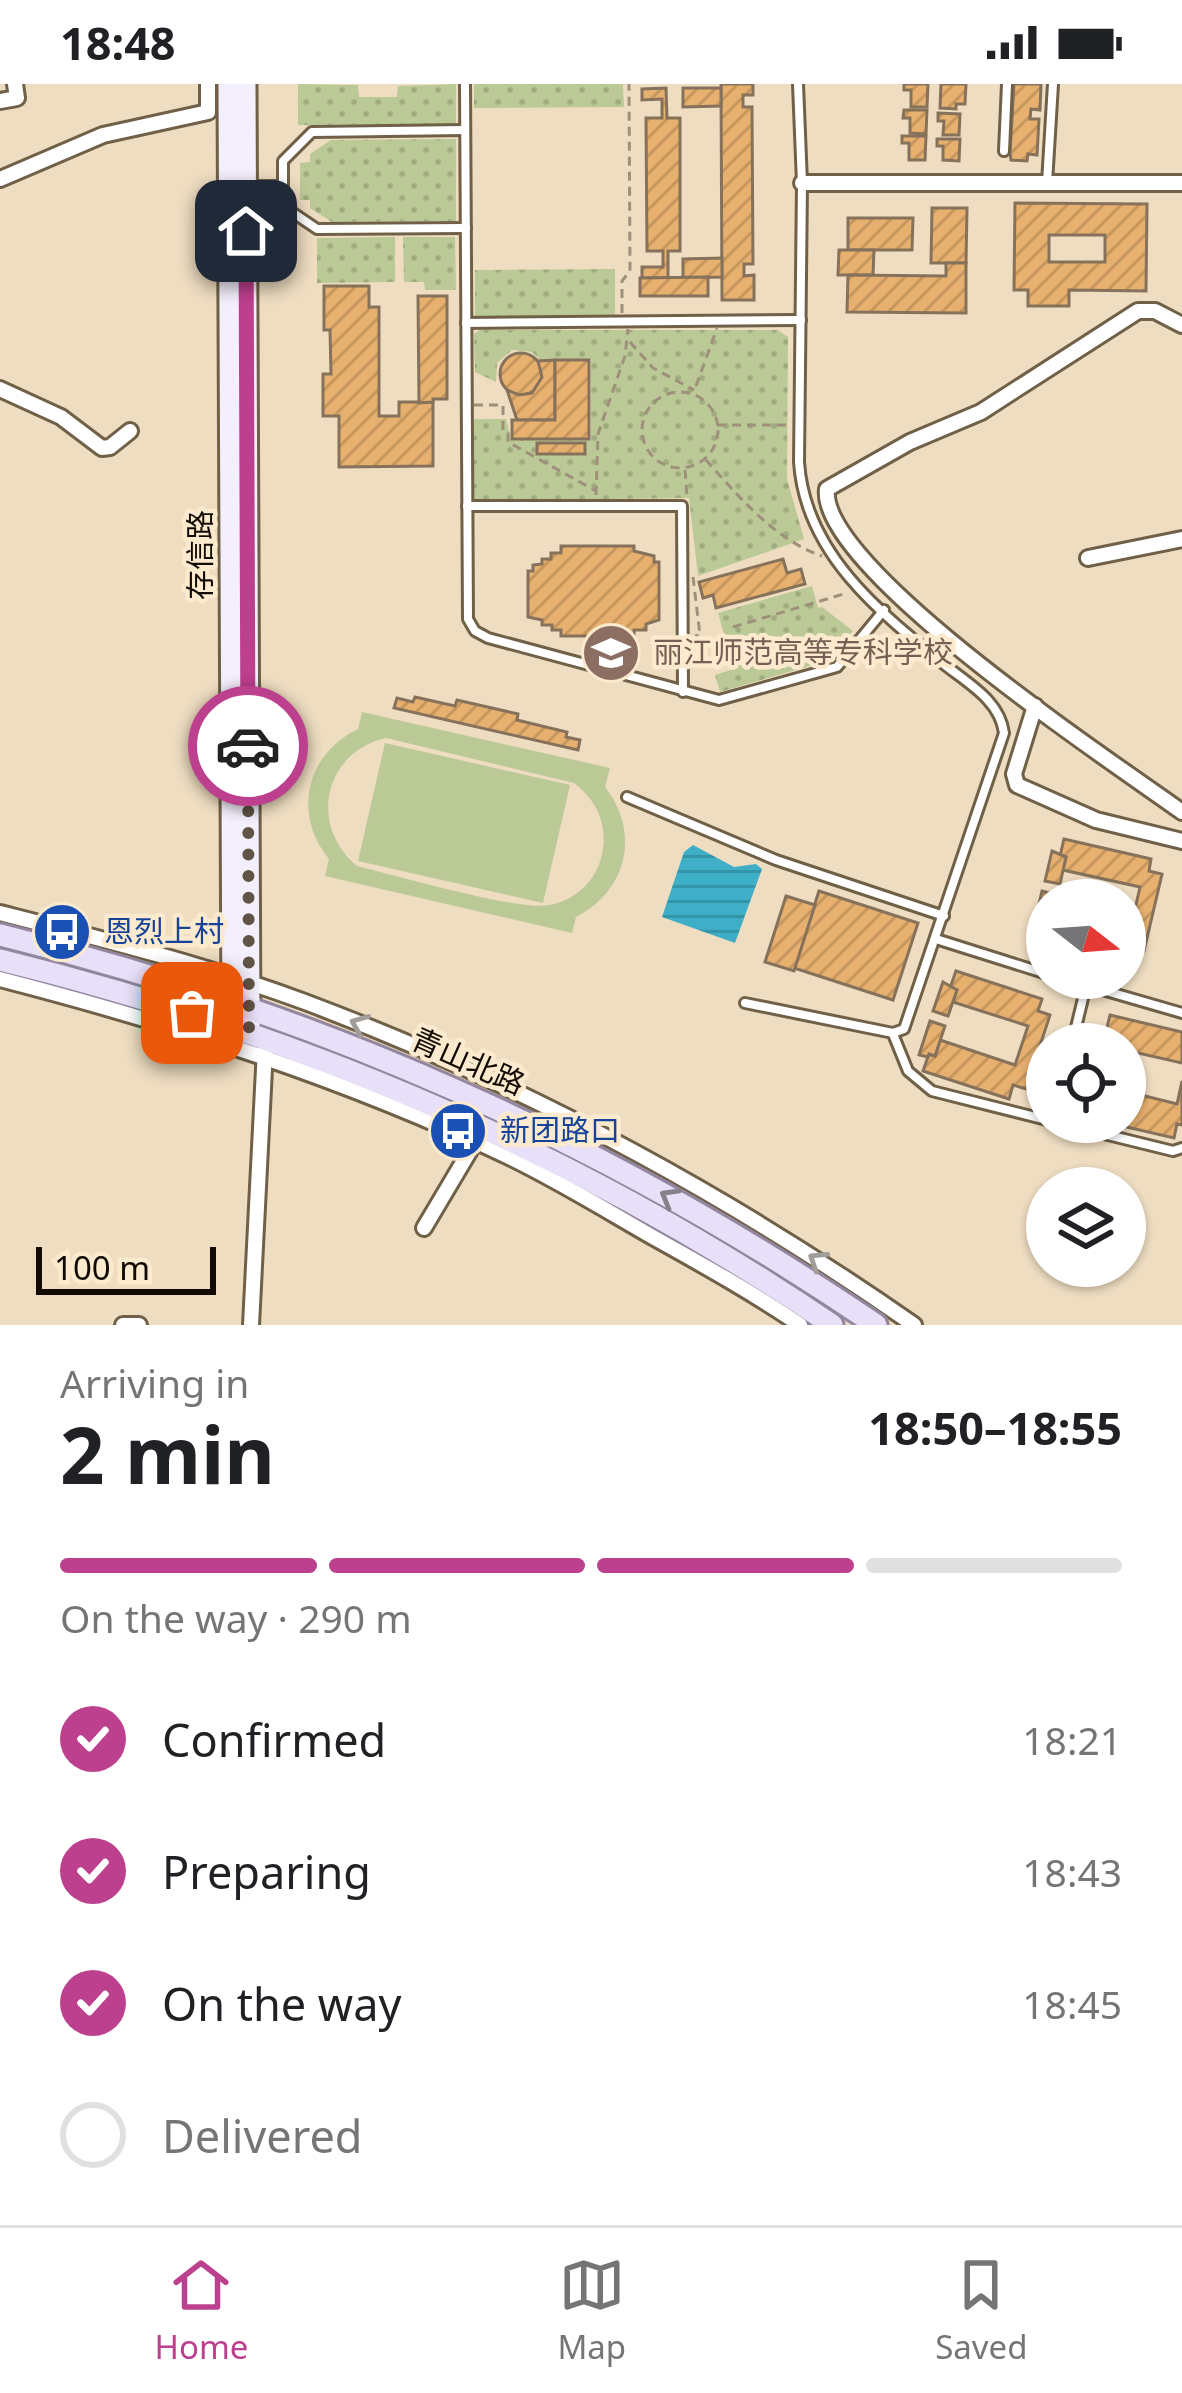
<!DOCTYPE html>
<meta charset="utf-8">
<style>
:root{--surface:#fff;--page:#f2f2f2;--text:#202124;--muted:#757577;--line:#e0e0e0;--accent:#bd408e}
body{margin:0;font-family:"Noto Sans","Noto Sans SC",sans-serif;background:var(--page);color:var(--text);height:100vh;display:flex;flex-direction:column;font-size:45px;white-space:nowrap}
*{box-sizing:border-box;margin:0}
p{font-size:39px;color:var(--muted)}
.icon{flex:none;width:66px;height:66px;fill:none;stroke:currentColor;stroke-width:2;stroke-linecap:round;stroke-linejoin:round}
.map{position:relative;height:1241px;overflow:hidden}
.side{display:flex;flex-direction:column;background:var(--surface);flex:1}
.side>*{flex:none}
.needle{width:78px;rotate:107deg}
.controls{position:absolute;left:1026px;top:795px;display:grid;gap:24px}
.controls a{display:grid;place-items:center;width:120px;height:120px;border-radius:50%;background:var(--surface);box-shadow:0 3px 9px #0004;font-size:60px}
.scale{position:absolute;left:36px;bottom:30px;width:180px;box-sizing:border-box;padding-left:12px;border:6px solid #110b03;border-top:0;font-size:33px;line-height:42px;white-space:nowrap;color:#110b03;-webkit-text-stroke:9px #fceace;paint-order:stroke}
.pin{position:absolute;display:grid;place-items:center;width:102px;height:102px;color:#fff;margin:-51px;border-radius:24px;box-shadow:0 6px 18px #0006}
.courier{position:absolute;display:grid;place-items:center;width:120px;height:120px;margin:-60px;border:9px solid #bd408e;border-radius:50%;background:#fff;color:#222;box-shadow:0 3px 15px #0007}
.summary em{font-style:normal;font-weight:700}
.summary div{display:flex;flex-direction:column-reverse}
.summary{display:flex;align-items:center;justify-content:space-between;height:204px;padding:0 60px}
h1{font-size:78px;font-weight:700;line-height:90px}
.bar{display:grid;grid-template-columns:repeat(4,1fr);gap:18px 12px;align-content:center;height:144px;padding:0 60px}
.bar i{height:15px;border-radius:9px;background:var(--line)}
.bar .on{background:var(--accent)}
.bar p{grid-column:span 4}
ol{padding:0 60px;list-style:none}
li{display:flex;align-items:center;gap:36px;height:132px}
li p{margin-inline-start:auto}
li .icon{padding:12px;border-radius:50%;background:var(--accent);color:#fff;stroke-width:4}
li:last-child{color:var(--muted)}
li i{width:66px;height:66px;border:6px solid var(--line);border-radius:50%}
.status{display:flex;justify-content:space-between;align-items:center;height:84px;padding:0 60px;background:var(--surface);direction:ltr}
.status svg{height:33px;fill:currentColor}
.dock{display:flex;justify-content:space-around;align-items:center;height:168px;border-top:3px solid var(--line);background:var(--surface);font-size:33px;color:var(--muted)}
.dock a{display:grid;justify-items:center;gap:6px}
.dock .on{color:var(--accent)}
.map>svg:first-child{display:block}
</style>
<div class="status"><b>18:48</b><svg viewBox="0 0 49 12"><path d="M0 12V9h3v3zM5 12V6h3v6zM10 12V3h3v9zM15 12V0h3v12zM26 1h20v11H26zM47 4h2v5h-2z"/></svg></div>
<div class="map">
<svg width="1182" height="1241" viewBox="0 0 1182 1241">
<defs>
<pattern id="grass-dots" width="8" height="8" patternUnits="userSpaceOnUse" patternTransform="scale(3)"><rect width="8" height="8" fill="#bbc996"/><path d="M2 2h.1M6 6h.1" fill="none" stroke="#a0ab80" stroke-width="1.8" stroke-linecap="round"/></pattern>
<pattern id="water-rules" width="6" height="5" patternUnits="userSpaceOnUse" patternTransform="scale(3)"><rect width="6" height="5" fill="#3eafc6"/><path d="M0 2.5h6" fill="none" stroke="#3595a8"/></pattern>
<pattern id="building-hatch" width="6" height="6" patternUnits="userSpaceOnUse" patternTransform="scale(3)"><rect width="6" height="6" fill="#e7b06f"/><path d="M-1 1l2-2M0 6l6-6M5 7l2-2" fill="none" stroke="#c5965e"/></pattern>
</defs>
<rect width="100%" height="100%" fill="#efddc1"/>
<!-- grass -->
<g fill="url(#grass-dots)">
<path d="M298,0L358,1L359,13H397L398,2L456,0V40L298,41Z"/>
<path d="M474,0H623L624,23L474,24Z"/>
<path d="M456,55V137L332,138L310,124V116H300V79L310,78V70L331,56Z"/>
<path d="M395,153V198L317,199V154Z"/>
<path d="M403,153H455L456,206H425L424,198H404Z"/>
<path d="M615,185V233L475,235V186Z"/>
<path d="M480,246H778L788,253L787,395L804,455L698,492L689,414L474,417L473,335H506L511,356H591V275L541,277L532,268L512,266L497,279L496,298L475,288L474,250Z"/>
<path d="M812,502L818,524L822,523L853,547L827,577L720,608L715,591L734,585L718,529Z"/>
</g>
<!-- pitch -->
<g fill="#bbc996" fill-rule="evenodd">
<path d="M362,628L610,684L605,703C641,749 627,807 576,833L572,849L325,792L329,775C292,730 306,670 358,645ZM386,654L574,699C595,715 607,738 603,764C600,793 577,817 549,821C517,827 395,791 357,782C308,741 324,668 386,654Z"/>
<path d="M385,659L570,701L543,819L358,777Z"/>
</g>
<!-- water -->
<path fill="url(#water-rules)" d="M693,761L734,783L756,780L762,785L735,859L662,833L684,768Z"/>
<!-- building -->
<g fill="url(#building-hatch)" stroke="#86725b" stroke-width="3" fill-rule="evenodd">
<path d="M721,0H753V11H743V23H752L753,180H744V192L754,191V216H722Z"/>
<path d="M904,0H928L927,23H911V6H904Z"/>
<path d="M941,0H966L965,20H956V25L940,24Z"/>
<path d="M1014,0H1041L1040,26L1031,25L1030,35H1039L1037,71L1028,70L1027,77L1011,76L1010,69Z"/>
<path d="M666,4L667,34H680V167H668V194H642V183H663V167H647L646,34H662V15L642,16V5Z"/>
<path d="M683,4H721V22L683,23Z"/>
<path d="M904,26H927L926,50L910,49V34H903Z"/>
<path d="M938,29L960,30L959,51H943L944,37H938Z"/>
<path d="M902,52H926L925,76H909V59H902Z"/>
<path d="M937,55H960L959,77L943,76V62H937Z"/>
<path d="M1015,119L1147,120L1146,207L1069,206V222H1028V206H1014ZM1049,151H1105V178H1049Z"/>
<path d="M932,124H967L966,179H931Z"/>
<path d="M848,134H913L912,166H848Z"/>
<path d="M839,166H874L873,191H838Z"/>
<path d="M722,174V193L683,194V175Z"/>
<path d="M946,179H966V229L847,228L848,191L946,192Z"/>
<path d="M708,193V212H640V194Z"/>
<path d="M324,202H369V223H379V332H399V318H433V382L339,383V332H323V290H331L330,246H324Z"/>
<path d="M418,212H447V315H433V318L419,319Z"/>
<circle cx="521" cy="290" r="21"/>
<path d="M555,276V336H517L507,306L519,311L532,309L542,293L538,277Z"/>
<path d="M555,276H589V355H512V336H555Z"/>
<rect x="537" y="359" width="48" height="11"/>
<path d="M561,462H634V467L654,472V478H659V536L646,540V546H634V552H561V546H552V541H542V536L528,533V487H533V481L542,480V475H551V469H561Z"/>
<path d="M783,475L787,489L801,485L805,500L716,524L713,511L703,514L699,498Z"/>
<path d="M415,613L455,622L457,616L518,630L517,636L567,648L566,653L580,656L578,666L394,624L397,614L413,618Z"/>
<path d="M1064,755L1151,775L1149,787L1162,790L1144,867L1131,864L1128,877L1125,842L1131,843L1140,803L1063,786L1066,773L1060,772Z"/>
<path d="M1052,767L1066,773L1060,800L1045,797Z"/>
<path d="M819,807L918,839L893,916L794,884Z"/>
<path d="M1042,807L1057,811L1056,816H1047V840L1043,843L1034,841Z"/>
<path d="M786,812L815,821L794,887L765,878Z"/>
<path d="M956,887L1042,915L1038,927L1050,931L1026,1005L1013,1001L1009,1015L923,987L929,970L935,972L940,956L1015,981L1028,942L953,918L957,906L950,904Z"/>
<path d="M943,898L957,906L948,932L933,927Z"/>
<path d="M1110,931L1182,948V979L1125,966V960H1110L1112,950L1106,948Z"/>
<path d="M930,937L945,942L935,972L929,970L928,973L919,971Z"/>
<path d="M1182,997V1041L1177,1040L1174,1054L1105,1038H1125V1007L1177,1020Z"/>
</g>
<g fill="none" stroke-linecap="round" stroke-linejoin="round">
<defs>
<g id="lane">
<path d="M465,0L468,535L475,547L488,554L719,616L837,583L884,526"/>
<path d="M465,46L312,48L283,77V122L317,145L466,144"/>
<path d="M1004,67L1007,0"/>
<path d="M1047,99L1053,0"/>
<path d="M249,102H283"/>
<path d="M466,239L801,236"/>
<path d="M467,422H682L683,608"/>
<path d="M627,713L776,776L944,832"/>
<path d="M936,855L1047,890"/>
<path d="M1061,894L1182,929"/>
<path d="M745,919L893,949L904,945L1004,649C1000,617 969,600 945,581C879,528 805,469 799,378L802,99L798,0"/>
<path d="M893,950L908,987L932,1007L1047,1036"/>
<path d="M1072,960L1086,902"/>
<path d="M1055,1038L1173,1067L1182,1064"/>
</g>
<g id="street">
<path d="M0,17L17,14L15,0"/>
<path d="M0,95L103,51L208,28V0"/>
<path d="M802,99H1182"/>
<path d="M1182,241L1155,227H1138L981,328L910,358L827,405C817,483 1117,681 1182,728"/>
<path d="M0,305L61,333L102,364L110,363L130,347"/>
<path d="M1088,474L1182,455"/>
<path d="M1035,622L1014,690L1017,701L1096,736L1182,757"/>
<path d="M0,829C102,855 206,881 305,918C521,999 725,1109 914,1241"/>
<path d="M0,895C174,940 345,995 507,1072C557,1096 604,1125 651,1152C701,1180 752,1208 800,1241"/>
<path d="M424,1144L478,1053"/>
<path d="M123,1241H139"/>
<path d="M251,1241L265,965"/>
</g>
<g id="secondary">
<path d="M229,0L233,935"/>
<path d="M245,0L249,948"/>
</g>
<g id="primary">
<path d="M0,851C318,929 605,1057 876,1241"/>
<path d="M0,876C297,949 579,1069 832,1241"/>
</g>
</defs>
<!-- lane casing -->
<use href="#lane" stroke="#6f6047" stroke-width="14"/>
<!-- street casing -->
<use href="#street" stroke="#6f6047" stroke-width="20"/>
<!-- secondary casing -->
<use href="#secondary" stroke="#6f6047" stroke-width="27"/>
<!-- primary casing -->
<use href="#primary" stroke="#9387a0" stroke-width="27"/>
<!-- path -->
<g stroke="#9e907b" stroke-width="3" stroke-dasharray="9 6" stroke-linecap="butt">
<path d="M622,229V197L630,187L629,0"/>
<path d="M630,258L653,284L694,306"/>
<path d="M696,302L717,244"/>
<circle cx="680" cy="346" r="38"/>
<path d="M474,321H503V347L508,349V358L596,407"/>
<path d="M717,341H791"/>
<path d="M706,376C738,412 775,456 822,472"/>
<path d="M685,386L687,412"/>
<path d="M596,411L598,350L625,272L628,245"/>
<path d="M693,493L700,551L695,552"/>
<path d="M733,543L847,509"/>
</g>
<!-- lane -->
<use href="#lane" stroke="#fff" stroke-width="8"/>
<!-- street -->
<use href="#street" stroke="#fff" stroke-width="14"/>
<!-- secondary -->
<use href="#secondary" stroke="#f4effc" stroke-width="21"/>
<!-- primary -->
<use href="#primary" stroke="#e8dff8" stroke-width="21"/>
</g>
<!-- one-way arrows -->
<defs><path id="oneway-chevron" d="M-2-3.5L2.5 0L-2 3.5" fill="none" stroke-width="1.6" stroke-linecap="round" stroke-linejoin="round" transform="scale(3)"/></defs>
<g stroke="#a09d9a">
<use href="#oneway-chevron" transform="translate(359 940) rotate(-158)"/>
<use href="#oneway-chevron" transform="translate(817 1176) rotate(-147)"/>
</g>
<use stroke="#87808a" href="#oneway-chevron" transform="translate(669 1113) rotate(-150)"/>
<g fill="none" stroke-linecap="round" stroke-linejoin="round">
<!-- done -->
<path stroke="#5f5446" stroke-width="12" stroke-dasharray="0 21.6" d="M192,929L249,948L248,662"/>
<!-- route -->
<path stroke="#bd408e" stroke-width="15" d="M246,147L248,662"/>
</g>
<!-- icons -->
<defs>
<symbol id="school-disc" viewBox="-11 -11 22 22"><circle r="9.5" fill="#8d6e63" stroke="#fceace"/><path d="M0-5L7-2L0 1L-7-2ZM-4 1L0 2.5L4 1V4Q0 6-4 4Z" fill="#fff"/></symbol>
<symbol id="bus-disc" viewBox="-11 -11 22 22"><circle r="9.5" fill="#1a4fb4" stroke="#fceace"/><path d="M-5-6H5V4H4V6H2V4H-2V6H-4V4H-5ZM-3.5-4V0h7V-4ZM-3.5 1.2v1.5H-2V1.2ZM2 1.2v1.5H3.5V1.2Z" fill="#fff"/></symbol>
</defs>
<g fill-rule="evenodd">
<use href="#school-disc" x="578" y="536" width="66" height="66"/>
<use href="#bus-disc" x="29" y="815" width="66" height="66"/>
<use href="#bus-disc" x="425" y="1014" width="66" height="66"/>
</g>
<g text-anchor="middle" stroke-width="9" stroke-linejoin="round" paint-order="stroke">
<!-- street labels -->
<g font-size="30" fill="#110b03" stroke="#fceace">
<text transform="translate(201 471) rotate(-90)" y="10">存信路</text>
<text transform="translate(468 978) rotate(24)" y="10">青山北路</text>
</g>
<!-- education labels -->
<g font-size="30" fill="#785e54" stroke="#fceace" text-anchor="start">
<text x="653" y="579">丽江师范高等专科学校</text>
</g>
<!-- transit labels -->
<g font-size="30" fill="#164399" stroke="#fceace" text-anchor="start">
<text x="104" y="858">恩烈上村</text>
<text x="500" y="1057">新团路口</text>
</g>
</g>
</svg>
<div class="controls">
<a><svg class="needle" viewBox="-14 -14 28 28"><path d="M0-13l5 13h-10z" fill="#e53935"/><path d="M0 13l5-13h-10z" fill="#757577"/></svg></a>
<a><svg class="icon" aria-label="locate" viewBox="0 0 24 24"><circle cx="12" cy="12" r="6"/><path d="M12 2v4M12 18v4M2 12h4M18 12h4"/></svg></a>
<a><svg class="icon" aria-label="layers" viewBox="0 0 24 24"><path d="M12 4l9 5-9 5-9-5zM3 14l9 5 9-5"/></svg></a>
</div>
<div class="scale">100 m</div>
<div class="pin" style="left:192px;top:929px;background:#ea580c"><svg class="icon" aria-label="bag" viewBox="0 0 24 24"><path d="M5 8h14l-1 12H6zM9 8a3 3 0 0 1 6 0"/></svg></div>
<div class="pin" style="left:246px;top:147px;background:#1f2937"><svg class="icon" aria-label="home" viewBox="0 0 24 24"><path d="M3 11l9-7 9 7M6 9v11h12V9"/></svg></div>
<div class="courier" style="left:248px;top:662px"><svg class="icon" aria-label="car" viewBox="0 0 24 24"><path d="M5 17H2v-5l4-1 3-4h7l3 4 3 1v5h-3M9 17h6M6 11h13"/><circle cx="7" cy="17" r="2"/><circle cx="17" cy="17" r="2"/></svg></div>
</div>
<section class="side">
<div class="summary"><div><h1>2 min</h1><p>Arriving in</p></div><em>18:50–18:55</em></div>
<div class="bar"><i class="on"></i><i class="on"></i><i class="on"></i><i></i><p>On the way · 290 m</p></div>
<ol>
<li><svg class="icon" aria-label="check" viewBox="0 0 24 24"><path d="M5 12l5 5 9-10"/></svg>Confirmed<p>18:21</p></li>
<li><svg class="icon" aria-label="check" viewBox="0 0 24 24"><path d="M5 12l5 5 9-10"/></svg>Preparing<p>18:43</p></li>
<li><svg class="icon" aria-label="check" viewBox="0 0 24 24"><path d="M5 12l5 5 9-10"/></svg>On the way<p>18:45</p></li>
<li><i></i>Delivered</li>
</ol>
</section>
<nav class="dock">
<a class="on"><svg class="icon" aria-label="home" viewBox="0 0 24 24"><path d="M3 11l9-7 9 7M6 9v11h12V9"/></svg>Home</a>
<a><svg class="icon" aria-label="map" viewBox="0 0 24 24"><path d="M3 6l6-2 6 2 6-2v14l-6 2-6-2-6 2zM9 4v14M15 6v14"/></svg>Map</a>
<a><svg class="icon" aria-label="saved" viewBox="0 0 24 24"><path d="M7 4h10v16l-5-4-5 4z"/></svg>Saved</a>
</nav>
